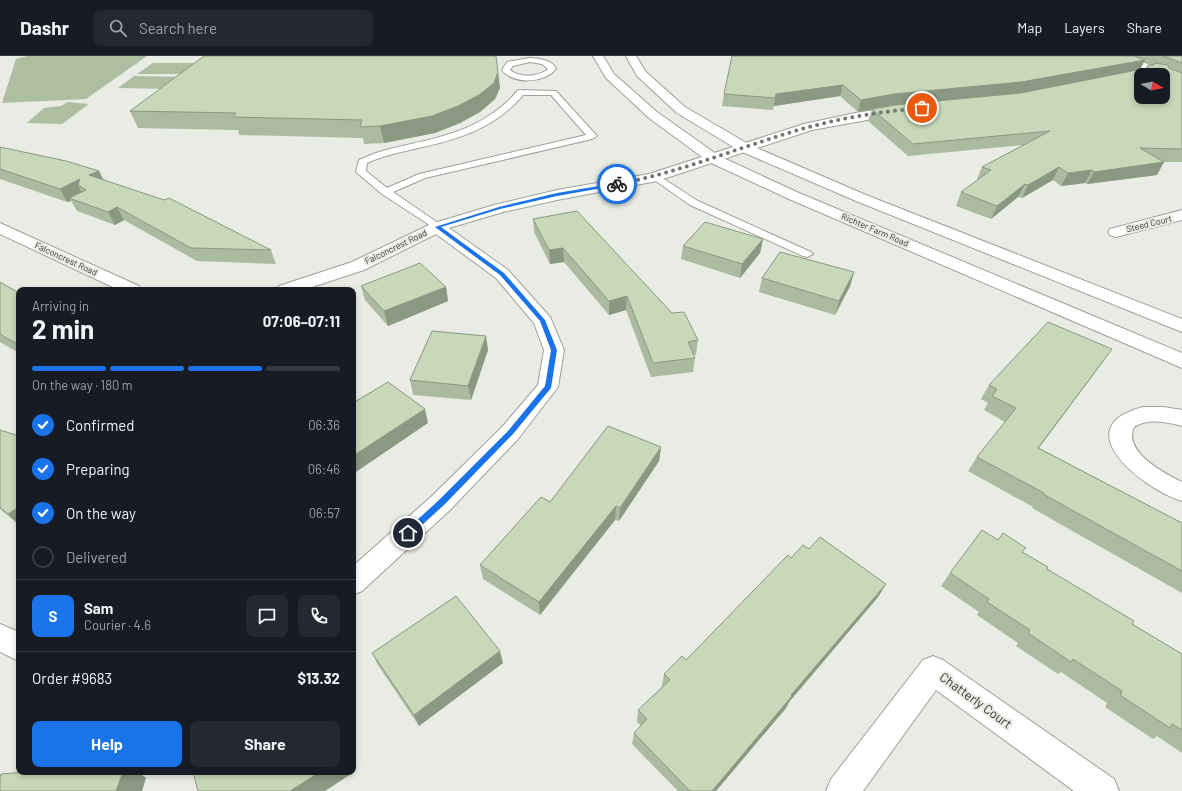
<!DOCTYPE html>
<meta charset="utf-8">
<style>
:root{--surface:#171b24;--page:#242831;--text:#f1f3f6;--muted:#9ea1a6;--line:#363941;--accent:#1a73e8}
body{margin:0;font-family:Barlow,sans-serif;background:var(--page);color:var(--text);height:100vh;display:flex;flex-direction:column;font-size:15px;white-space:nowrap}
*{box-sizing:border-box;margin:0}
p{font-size:13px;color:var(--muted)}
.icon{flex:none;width:22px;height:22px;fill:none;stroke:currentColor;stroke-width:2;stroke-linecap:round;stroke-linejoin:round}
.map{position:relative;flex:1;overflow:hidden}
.side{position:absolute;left:16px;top:231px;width:340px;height:488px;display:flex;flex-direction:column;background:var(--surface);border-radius:8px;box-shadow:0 2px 6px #0003}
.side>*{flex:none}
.needle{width:26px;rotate:100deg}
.controls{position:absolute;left:1134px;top:12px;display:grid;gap:8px}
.controls a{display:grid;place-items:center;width:36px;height:36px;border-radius:8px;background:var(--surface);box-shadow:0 2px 6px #0003;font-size:20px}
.pin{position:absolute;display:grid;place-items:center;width:34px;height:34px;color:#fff;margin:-17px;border:2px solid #fff;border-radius:50%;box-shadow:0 1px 4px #0007}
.courier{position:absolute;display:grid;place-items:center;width:40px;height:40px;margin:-20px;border:3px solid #1a73e8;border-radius:50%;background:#fff;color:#222;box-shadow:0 1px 5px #0007}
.summary em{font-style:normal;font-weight:700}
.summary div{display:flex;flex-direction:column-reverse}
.summary{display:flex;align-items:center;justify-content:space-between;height:68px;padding:0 16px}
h1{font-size:26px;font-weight:700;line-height:30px}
.bar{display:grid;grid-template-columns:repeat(4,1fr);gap:6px 4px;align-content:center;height:48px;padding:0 16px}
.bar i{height:5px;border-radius:3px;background:var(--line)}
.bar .on{background:var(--accent)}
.bar p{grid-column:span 4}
.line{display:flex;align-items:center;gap:10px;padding:0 16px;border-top:1px solid var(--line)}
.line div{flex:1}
.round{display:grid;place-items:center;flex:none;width:42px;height:42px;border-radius:8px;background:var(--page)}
ol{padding:0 16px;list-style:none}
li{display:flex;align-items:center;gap:12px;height:44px}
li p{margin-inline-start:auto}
li .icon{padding:4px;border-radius:50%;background:var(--accent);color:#fff;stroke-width:4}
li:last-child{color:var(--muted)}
li i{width:22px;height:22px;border:2px solid var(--line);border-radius:50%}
.action{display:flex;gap:8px;margin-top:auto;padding:8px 16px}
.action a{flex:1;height:46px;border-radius:8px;background:var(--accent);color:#fff;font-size:16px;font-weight:700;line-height:46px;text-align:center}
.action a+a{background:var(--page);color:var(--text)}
header{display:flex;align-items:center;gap:24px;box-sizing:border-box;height:56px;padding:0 20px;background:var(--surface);border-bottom:1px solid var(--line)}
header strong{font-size:19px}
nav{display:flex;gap:22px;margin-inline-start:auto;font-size:14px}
.search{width:280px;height:36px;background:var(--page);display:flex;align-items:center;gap:10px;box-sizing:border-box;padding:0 14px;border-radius:8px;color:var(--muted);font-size:15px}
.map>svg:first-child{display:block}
</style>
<header>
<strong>Dashr</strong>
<div class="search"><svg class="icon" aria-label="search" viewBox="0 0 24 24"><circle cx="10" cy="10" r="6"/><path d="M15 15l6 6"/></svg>Search here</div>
<nav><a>Map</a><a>Layers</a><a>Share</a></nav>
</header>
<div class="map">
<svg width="1182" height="735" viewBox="0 0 1182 735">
<rect width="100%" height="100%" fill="#e8ece4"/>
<!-- green -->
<g fill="#aebea1">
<path d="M27,0H147L86,43L2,47L16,3Z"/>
<path d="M153,7H202L190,18H137Z"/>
<path d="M134,20L188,21L174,33L118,32Z"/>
<path d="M68,46L89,48L62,68L27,67L44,52L61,50Z"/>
</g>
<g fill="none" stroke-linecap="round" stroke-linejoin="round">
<defs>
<g id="lane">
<path d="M530,2C539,3 552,3 556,13C544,27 514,29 502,14L507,6ZM530,6L542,8L548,13C539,21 520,22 510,14L513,10Z"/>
<path d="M518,34L556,35L597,80L592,83L425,122L393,136L441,169L442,171L437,174L382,138L356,116L359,104C375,96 393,92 411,88C453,79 490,68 518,34ZM523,39H551L586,79L419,118L387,132L366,115L367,107C382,100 397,97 414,93C456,84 495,73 523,39Z"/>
<path d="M656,118L698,145L811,196L813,198L807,201L803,200L690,149L653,123L651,121Z"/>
</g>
<g id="street">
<path d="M1106,0C1132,0 1158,11 1182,22V29L1163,22V19H1156L1107,2Z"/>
<path d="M901,50L905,51L907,54L905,57L812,74L657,125L557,144L503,156L449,172L508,214L550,261L564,294L558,331L518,383L450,454L362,535L353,539V510L432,440L502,371L538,329L544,294L534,267L496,222L436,178L364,214L303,234H276L279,230L352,206L431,168L494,149L557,134L649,118L804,68L855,57Z"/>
<path d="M1182,154V164L1116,181L1110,179L1108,176L1110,173Z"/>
<path d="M0,167L139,230L142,234H119L0,178Z"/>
<path d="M1143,351H1164L1182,354V370C1166,366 1148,362 1134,371C1123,396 1164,417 1182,426V445C1143,433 1064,371 1143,351Z"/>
<path d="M0,568L19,576V605L0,596Z"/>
<path d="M933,600L943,604L1114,723L1119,735H1074L936,634L863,735H826L831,723L923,604Z"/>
</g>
<g id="secondary">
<path d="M593,0H603L614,18L657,56L719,100L799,137L1182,297V312L789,143L709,106L649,62L606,22Z"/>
<path d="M626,0H636L646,16L685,51L750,89L866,139L1182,263V276L856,145L740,95L677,57L637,20Z"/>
</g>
</defs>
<!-- lane casing -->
<use href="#lane" stroke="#9da19a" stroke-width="2"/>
<!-- street casing -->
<use href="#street" stroke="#9da19a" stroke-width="2"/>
<!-- secondary casing -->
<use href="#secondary" stroke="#9da19a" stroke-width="2"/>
<!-- lane -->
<use href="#lane" fill="#fff" fill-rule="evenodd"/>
<!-- street -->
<use href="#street" fill="#fff" fill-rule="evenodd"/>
<!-- secondary -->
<use href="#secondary" fill="#fff" fill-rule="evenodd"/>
</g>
<!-- wall -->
<g fill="#abbb9f" fill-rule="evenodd">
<path d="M732,0H1182V106H1163L1157,119L1087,128L1085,127L1061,130L1053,124L1022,142L1018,141L991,163L956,150L961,136L978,124L977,123L982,111L1023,89L908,100L868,65L872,53L858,56L840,40L774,50L773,54L722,50L724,38ZM1144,6L1152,9H1148L1147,12L1140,14ZM1054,30L1021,37H1017Z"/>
<path d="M498,16L500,32L495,43L480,56L460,67L435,77L384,87L364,88L363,82L239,79L238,74L138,72L130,55Z"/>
<path d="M0,91L99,115L104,124L271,194L276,208L197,205L124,164L115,169L77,155L71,145L67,146L0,123Z"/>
<path d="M533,163L672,257L698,284L696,299H694L695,302L693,316L651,321L626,254L609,259L564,206L550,208L534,176Z"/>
<path d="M763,183L760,197L740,222L681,203L683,190Z"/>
<path d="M854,216L850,230L835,259L759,236L762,222Z"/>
<path d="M0,226L19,237V297L0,286Z"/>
<path d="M361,230L446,231L448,245L388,270L365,244Z"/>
<path d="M488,294L471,344L413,339L410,324Z"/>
<path d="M1102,307L1039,392L1182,467V537L1032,452L1033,451L968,415L977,401L1005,366L984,354L988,347L981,343L989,329Z"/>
<path d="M0,374L19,380V469L0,453Z"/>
<path d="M661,391L659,405L619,465L615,464L540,559L483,523L480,509L550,446Z"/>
<path d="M998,484L1022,496L1047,513L1132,568L1182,598V697L1157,680L1153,683L1105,651L1107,647L1061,616L1058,618L1016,590L1018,587L977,559L979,556L941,530L950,517Z"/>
<path d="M809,493L886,528L878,541L789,646L786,652L716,735H678L632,688L634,677L641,670L637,666L638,654L662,631V630L664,618L686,604L791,502Z"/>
<path d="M372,597L503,607L419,670L378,609Z"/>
</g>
<!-- shaded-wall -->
<g fill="#8b9882">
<path d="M1145,4L1139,15L1016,38L891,50L858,56L861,44L894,38Z"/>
<path d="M498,16L500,32L495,43L480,56L460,67L435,77L384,87L380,70Z"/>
<path d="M843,29L840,40L774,50L776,38Z"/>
<path d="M1164,106L1157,119L1087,128L1094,116Z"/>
<path d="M1059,111L1053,124L1022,142L1028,129Z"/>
<path d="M1092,114L1085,127L1061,130L1068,117Z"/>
<path d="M99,115L105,128L89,119Z"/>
<path d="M80,123L78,129L83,139L69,142L71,145L67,146L60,133Z"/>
<path d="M1025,128L1018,141L991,163L997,150Z"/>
<path d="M117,151L124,164L115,169L108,156Z"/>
<path d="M763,183L760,197L740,222L742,208Z"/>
<path d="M563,192L564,206L550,208L549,194Z"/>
<path d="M854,216L850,230L835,259L839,245Z"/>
<path d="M446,231L448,245L388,270L384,255Z"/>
<path d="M627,240L626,254L609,259V245Z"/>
<path d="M486,280L488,294L471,344L468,330Z"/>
<path d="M1112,293L1102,307L1028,406L1038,392Z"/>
<path d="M425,353L428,367L353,418V400Z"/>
<path d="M661,391L659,405L619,465L620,452Z"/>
<path d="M616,450L615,464L540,559L539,546Z"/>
<path d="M19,451V469L8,458Z"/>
<path d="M886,528L878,541L789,646L786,652L716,735H712L791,639Z"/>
<path d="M500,595L503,607L419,670L414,659Z"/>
<path d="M123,716H138L146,722L142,735H116Z"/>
<path d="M320,716H350L351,718L325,735H290Z"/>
</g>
<!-- building -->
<g fill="#c7d9b9" stroke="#8b9882" fill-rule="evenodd">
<path d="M204,0H496L498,16L494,27L479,39L458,50L432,60L380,70L360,71L362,64L233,61L236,57L130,55Z"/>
<path d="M732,0H1134L1145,4L1021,26L894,38L861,44L843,29L776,38L775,42L724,38Z"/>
<path d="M1163,0H1182V7Z"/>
<path d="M1154,7L1168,9L1169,12L1182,17V93L1140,92L1164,106L1094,116L1092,114L1068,117L1059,111L1028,129L1025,128L997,150L961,136L991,114L982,111L1050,75L913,88L872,53L895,49L1021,37L1147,12L1148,9H1154ZM1141,19H1163V41H1141Z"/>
<path d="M0,91L66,105L99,115L89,119L164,144L169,142L271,194L191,192L117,151L108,156L69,142L86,134L78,129L80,123L60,133L0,113Z"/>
<path d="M577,155L672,257L684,256L698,284L688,286L695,302L653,307L627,240L609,245L563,192L549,194L533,163Z"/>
<path d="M705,166L763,183L742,208L683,190Z"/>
<path d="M780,196L854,216L839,245L762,222Z"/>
<path d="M420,207L446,231L384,255L361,230Z"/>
<path d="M0,226L19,237V289L0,278Z"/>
<path d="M1048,266L1112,293L1038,392L1182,467V515L1043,438L1044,437L977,401L1016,352L992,340L997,333L989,329Z"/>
<path d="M432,275L486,280L468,330L410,324Z"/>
<path d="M388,326L425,353L353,400V347Z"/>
<path d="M608,370L661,391L620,452L616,450L539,546L480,509L541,441L550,446Z"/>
<path d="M0,374L19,380V451L8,458L0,451Z"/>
<path d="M982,474L998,484L1003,477L1026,492L1022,496L1048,511L1047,513L1134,565L1132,568L1182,598V674L1172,668L1170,672L1120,639L1122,635L1073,603L1071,606L1028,577L1030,574L987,546L989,543L950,517Z"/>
<path d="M820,481L886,528L791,639L792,640L712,735H690L634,677L647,663L638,654L670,624L664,618L682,600L686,604L788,499L791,502L803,489L809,493Z"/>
<path d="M456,540L500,595L414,659L372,597Z"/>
<path d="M26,716H123L116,735H0V721L1,718Z"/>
<path d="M193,716H320L290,735H198Z"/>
</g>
<!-- route -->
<path fill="#1a73e8" d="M617,127L619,129L557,140L500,153L441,171L504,217L545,264L557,294L551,332L513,378L444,449L411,479H405V475L438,445L508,375L545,330L551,294L540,265L500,219L435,171L499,151L557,137Z"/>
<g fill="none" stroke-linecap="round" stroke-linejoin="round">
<!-- done -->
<path stroke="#737671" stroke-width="4" stroke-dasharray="0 7.2" d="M617,128C674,118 727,96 782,79C828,64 875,56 922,52"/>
</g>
<g text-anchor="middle" stroke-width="4" stroke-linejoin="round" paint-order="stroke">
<!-- far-street labels -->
<g font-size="9" fill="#343633" stroke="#e8ece4">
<text transform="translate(1149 168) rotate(-14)" y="3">Steed Court</text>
<text transform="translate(875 174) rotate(23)" y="3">Richter Farm Road</text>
<text transform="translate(396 191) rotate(-26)" y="3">Falconcrest Road</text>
<text transform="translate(66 203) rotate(25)" y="3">Falconcrest Road</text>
</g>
<!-- near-street labels -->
<g font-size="13" fill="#343633" stroke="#e8ece4">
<text transform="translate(976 644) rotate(36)" y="5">Chatterly Court</text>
</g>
</g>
</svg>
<div class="controls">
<a><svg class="needle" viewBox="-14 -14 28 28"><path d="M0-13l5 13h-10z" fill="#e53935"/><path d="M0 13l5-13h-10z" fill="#9ea1a6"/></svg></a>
</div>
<div class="pin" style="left:922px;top:52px;background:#ea580c"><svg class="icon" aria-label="bag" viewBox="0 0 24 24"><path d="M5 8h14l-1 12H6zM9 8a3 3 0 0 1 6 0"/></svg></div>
<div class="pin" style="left:408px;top:477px;background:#1f2937"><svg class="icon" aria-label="home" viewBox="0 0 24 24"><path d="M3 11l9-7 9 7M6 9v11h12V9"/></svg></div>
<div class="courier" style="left:617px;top:128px"><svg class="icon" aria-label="bike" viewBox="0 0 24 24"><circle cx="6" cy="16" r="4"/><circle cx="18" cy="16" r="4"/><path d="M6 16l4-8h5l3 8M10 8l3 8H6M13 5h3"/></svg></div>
<section class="side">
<div class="summary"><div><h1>2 min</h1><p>Arriving in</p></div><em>07:06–07:11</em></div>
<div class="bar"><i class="on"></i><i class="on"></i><i class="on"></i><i></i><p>On the way · 180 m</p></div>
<ol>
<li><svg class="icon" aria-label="check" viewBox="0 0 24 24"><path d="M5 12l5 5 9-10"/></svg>Confirmed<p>06:36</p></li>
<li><svg class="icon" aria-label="check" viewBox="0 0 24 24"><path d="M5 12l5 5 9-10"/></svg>Preparing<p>06:46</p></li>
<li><svg class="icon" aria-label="check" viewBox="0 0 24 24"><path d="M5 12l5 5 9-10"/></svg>On the way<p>06:57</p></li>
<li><i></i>Delivered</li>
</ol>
<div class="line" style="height:72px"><b class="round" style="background:var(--accent);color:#fff">S</b><div><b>Sam</b><p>Courier · 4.6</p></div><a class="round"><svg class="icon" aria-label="chat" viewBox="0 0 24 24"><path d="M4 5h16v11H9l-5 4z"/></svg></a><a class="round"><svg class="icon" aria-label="phone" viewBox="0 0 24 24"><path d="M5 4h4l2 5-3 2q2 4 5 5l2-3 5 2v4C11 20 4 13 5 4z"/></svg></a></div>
<div class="line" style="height:52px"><div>Order #9683</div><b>$13.32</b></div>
<div class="action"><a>Help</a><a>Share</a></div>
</section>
</div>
